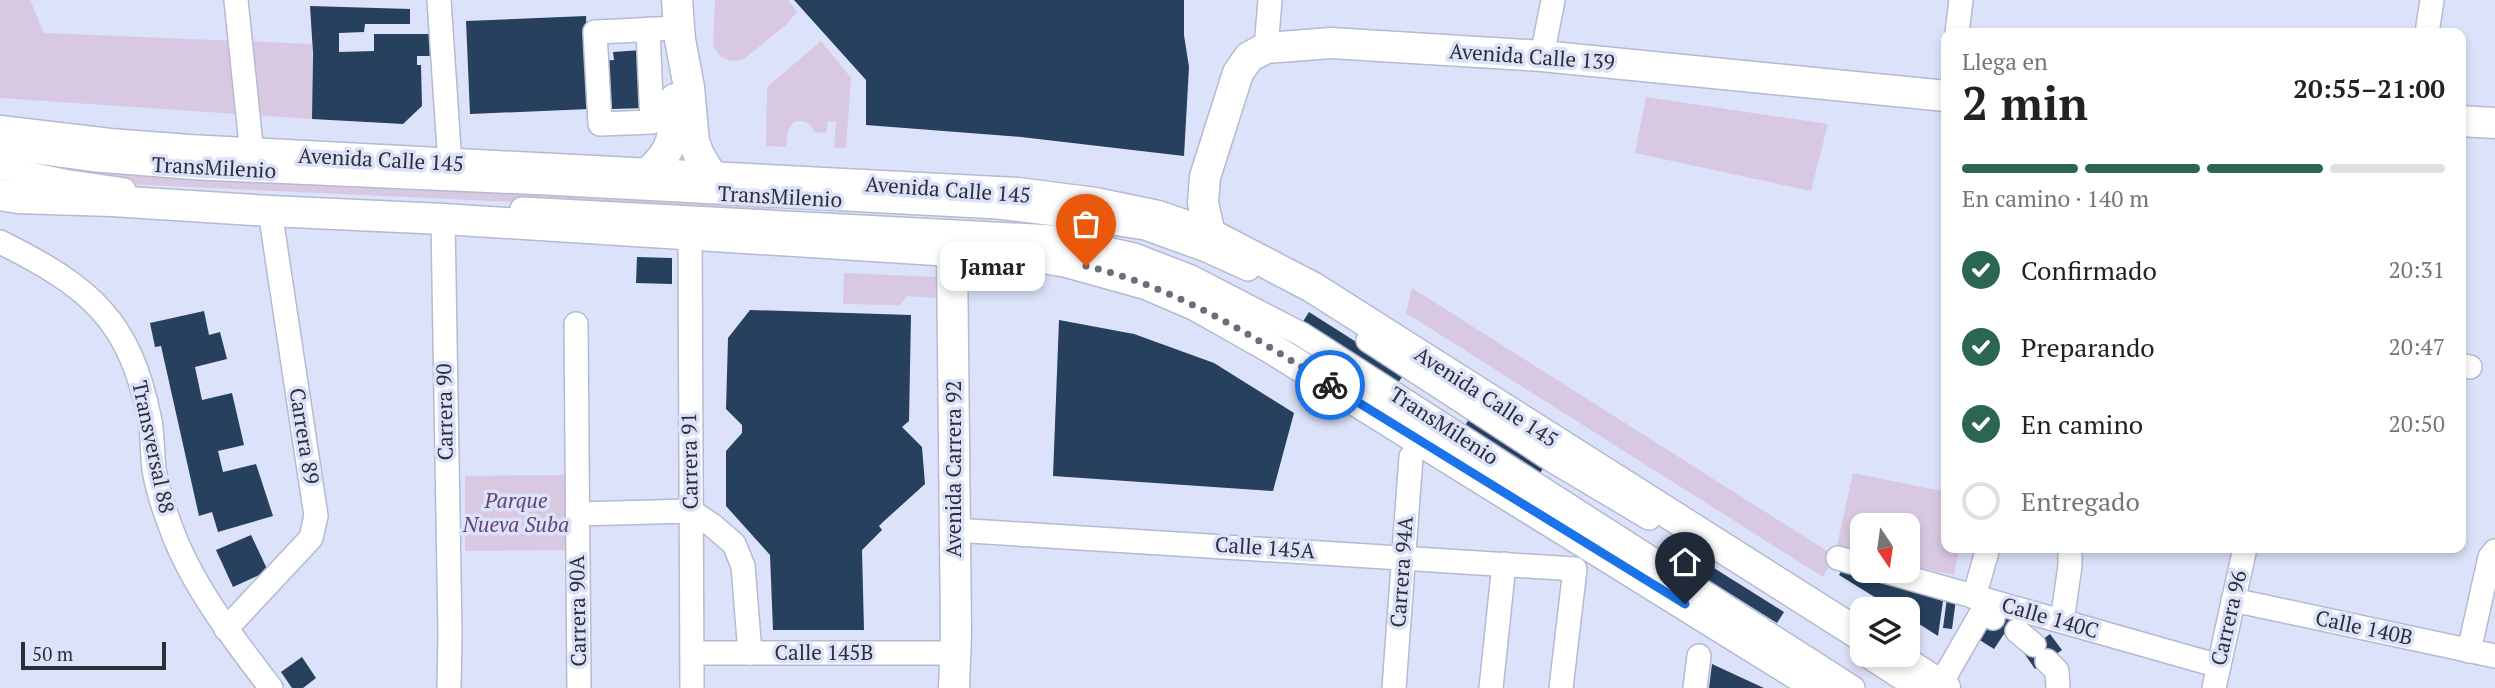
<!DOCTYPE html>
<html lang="es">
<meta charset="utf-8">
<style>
:root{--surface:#fff;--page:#f2f2f2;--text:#222;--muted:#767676;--line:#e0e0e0;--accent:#2a6651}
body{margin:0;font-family:"PT Serif",serif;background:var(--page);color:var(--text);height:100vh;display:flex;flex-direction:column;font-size:26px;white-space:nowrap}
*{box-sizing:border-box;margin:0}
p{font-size:23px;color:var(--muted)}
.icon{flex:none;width:38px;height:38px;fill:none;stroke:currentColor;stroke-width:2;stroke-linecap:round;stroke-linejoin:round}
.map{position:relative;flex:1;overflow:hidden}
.side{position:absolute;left:1941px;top:28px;width:525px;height:525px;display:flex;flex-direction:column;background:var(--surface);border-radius:14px;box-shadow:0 4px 10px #0003}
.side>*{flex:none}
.needle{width:46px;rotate:167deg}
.controls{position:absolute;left:1850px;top:513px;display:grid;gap:14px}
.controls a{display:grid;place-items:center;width:70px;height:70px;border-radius:14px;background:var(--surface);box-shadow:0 4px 10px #0003;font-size:35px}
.scale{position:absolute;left:21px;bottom:18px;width:145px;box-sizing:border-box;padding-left:7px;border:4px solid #2d2f38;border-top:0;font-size:19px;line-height:24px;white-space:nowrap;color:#2d2f38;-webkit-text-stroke:5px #dce2f9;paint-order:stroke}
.pin{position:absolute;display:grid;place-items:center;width:60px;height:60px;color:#fff;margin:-72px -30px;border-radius:50% 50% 50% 0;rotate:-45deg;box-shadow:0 0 7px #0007}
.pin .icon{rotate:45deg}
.courier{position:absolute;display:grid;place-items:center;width:70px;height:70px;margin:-35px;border:5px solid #1a73e8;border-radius:50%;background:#fff;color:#222;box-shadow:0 2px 9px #0007}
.bubble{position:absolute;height:49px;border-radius:14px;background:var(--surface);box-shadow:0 4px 10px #0003;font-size:23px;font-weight:600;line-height:49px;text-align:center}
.summary em{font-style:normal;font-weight:600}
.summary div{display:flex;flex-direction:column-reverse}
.summary{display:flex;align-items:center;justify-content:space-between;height:119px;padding:0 21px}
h1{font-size:46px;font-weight:600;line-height:52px}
.bar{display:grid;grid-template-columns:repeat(4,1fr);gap:10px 7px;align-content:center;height:84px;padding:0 21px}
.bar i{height:9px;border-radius:5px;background:var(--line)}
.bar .current{background:var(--accent)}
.bar p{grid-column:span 4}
ol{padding:0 21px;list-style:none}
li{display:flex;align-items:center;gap:21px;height:77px}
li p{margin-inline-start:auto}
li .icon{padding:7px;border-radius:50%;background:var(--accent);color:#fff;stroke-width:4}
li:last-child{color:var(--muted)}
li i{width:38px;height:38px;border:4px solid var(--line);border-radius:50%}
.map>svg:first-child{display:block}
</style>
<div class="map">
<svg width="2495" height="688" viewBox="0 0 2495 688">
<rect width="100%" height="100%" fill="#dce2f9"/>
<!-- green -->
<g fill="#d9c8e1">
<path d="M0,0H30L44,33L312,44V119L0,98Z"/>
<path d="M715,0H788L797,12L787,24L744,59L732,61L721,57L713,46Z"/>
<path d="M821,41L851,78L846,148H834L836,122L828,121L826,133L814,132L811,125L802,121L794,122L788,131L786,147L766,146L767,87Z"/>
<path d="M1646,97L1828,124L1811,191L1635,153Z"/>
<path d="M0,152L774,202L773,218L601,206L104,183L44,172Z"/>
<path d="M844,273L939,277L938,298L907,296L900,305L843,304Z"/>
<path d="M1412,288L1835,556L1823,577L1406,313Z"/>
<path d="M1853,473L1946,492V548H1959L1954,575L1908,565V525H1862V556L1836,550Z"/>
<path d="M567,475V550L465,551V476Z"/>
</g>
<!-- building -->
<g fill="#26405d">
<path d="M794,0H1184V35L1189,67L1184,156L1021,137L866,125V80Z"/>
<path d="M310,6L410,9V24H365L364,32L339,33V52L374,51V34H429L430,56H417V65H421L422,106L403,124L312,119L313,53Z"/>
<path d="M586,16L589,109L470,114L466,21Z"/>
<path d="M642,50L645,108L612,109L611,99H601L599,61L614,60L613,52Z"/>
<path d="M637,257L672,258V284L636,283Z"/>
<path d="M750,310L911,315L909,421L902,427L922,447L925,484L883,522L879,526L882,530L862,550L864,630H773L770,555L726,506V451L742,433V425L726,409L728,338Z"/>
<path d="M204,311L209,335L220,332L227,359L195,367L202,400L232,393L244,445L218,451L223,472L256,464L273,516L218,532L212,512L199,516L161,346L155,347L150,323Z"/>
<path d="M1309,312L1405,373L1397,384L1302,323Z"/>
<path d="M1059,320L1134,334L1214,363L1294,413L1273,491L1053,476Z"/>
<path d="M1471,415L1547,463L1540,473L1465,426Z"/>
<path d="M251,535L268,571L233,587L216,550Z"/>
<path d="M1690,553L1784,612L1777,623L1683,564Z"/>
<path d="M1842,569L1943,601L1938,636L1908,617V609H1894L1839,575Z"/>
<path d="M1947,598L1956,599L1952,629L1943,628Z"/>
<path d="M1997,611L2020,624L2012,638L2004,634L1994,649L1978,639Z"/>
<path d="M2050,634L2062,650L2035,669L2024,653Z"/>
<path d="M302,657L316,678L303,688H292L281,672Z"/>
<path d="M1712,664L1753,683L1764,688H1709Z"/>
</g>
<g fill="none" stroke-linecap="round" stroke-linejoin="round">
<defs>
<g id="minor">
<path d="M236,0L252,154"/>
<path d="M439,0L450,164"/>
<path d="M648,30L652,122L600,124L595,32C623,31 651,29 679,28"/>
<path d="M1957,33L1961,0"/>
<path d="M2427,33L2432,0"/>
<path d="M1266,48L1270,0"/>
<path d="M1542,56L1553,0"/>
<path d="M0,147L97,160L200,168L546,183L998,207L1048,213L1145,228L1206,250L1248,269"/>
<path d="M0,168L69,182L124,190"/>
<path d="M522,209L1053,237L1134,255L1191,277L1301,334L1853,688"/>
<path d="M443,219L450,634L449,688"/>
<path d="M690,234L692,688"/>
<path d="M0,242C90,287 130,319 150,421C153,437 152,453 154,469C157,488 163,507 170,525C190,583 234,640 271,688"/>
<path d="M576,324L579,688"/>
<path d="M1368,340L1555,462L1649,518"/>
<path d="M2460,365L2470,367"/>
<path d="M578,514L691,511L712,525L734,544L743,566L750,653"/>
<path d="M954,530L1575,569L1561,688"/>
<path d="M1838,558L1862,565"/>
<path d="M1881,570L2219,666"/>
<path d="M1974,597L1988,548"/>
<path d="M2233,600L2495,656"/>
<path d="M2062,621L2070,566V548"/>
<path d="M226,629L311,538L316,516L270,211"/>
<path d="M2017,631L2034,645"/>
<path d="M2469,651L2490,557L2495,551"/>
<path d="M692,653H955"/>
<path d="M1865,654L1917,688"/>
<path d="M2047,661L2057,671L2058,688"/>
<path d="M1940,685L1982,612L1993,618"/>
<path d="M1394,688L1411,457"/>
<path d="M1491,688L1504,564"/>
<path d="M1695,688L1699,656"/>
<path d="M2214,688L2245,548"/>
</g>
<g id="major">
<path d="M677,0L680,40L689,87L694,142L699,155L713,178"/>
<path d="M2460,121L2495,123"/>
<path d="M0,131L110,144L189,150L1018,193L1095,203L1158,216L1210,234L1312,287L1862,636"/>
<path d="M646,174C675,151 674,134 675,99"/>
<path d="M0,195L18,198L112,201L270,211L443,219L952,251L1031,256L1067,262L1146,284L1195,305L1271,348L1819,688"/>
<path d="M1210,234L1203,203L1205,177L1238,73L1249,57L1266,48L1331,43L1542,56L1946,96"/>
<path d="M952,251L956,634L954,688"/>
<path d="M1892,654L1945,688"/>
</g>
</defs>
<!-- minor casing -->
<use href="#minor" stroke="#b4bad0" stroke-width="26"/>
<!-- major casing -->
<use href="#major" stroke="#b4bad0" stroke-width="33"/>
<!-- minor -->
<use href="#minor" stroke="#fff" stroke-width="23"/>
<!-- major -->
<use href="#major" stroke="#fff" stroke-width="30"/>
</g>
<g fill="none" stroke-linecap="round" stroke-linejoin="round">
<!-- done -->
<path stroke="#6a6e7c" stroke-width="7" stroke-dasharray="0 12.6" d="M1086,266C1176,287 1253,336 1330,385"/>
<!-- route -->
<path stroke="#1a73e8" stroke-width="9" d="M1330,385L1685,604"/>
</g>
<g text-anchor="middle" stroke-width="7" stroke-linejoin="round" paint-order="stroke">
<!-- street labels -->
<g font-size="21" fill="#2d2f38" stroke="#dce2f9">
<text transform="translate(1532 57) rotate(4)" y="7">Avenida Calle 139</text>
<text transform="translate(381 160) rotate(3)" y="7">Avenida Calle 145</text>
<text transform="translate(214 168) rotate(3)" y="7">TransMilenio</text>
<text transform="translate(948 190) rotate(4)" y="7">Avenida Calle 145</text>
<text transform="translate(780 197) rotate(3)" y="7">TransMilenio</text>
<text transform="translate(1486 397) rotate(33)" y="7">Avenida Calle 145</text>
<text transform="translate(445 412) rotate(-91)" y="7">Carrera 90</text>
<text transform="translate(1444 426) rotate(33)" y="7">TransMilenio</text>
<text transform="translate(304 436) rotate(81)" y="7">Carrera 89</text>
<text transform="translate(153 447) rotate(78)" y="7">Transversal 88</text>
<text transform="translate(690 461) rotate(-91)" y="7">Carrera 91</text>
<text transform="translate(954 469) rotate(-90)" y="7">Avenida Carrera 92</text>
<text transform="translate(1265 548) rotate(4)" y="7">Calle 145A</text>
<text transform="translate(1402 572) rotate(-86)" y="7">Carrera 94A</text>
<text transform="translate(578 611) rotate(-91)" y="7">Carrera 90A</text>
<text transform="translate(2050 618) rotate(16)" y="7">Calle 140C</text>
<text transform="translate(2229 618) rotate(-77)" y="7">Carrera 96</text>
<text transform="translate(2364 628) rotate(12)" y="7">Calle 140B</text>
<text x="824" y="660">Calle 145B</text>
</g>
<!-- park labels -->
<g font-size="21" font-style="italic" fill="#664374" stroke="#dce2f9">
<text x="516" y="508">Parque<tspan x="516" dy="24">Nueva Suba</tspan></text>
</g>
</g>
</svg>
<div class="controls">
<a><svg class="needle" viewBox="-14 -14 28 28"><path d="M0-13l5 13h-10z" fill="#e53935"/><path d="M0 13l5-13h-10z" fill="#767676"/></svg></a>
<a><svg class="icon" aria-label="layers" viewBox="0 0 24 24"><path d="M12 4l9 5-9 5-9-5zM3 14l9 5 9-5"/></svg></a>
</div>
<div class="scale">50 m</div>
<div class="pin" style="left:1086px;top:266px;background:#ea580c"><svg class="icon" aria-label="bag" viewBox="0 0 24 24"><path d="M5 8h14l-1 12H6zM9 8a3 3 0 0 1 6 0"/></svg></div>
<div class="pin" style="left:1685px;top:604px;background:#1f2937"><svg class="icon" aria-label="home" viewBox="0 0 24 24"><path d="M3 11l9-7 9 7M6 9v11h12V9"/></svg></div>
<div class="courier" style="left:1330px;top:385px"><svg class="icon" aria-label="bike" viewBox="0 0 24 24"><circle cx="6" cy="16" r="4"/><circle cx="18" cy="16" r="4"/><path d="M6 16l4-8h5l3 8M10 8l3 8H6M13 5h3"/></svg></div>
<div class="bubble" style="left:940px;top:242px;width:105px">Jamar</div>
<section class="side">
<div class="summary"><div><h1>2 min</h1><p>Llega en</p></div><em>20:55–21:00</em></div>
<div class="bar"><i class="current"></i><i class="current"></i><i class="current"></i><i></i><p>En camino · 140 m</p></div>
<ol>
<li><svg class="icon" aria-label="check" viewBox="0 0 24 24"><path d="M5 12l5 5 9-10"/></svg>Confirmado<p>20:31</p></li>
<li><svg class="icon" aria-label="check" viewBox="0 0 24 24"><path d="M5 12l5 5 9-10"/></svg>Preparando<p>20:47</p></li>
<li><svg class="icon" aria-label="check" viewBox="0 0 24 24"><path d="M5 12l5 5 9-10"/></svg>En camino<p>20:50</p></li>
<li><i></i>Entregado</li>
</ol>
</section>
</div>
